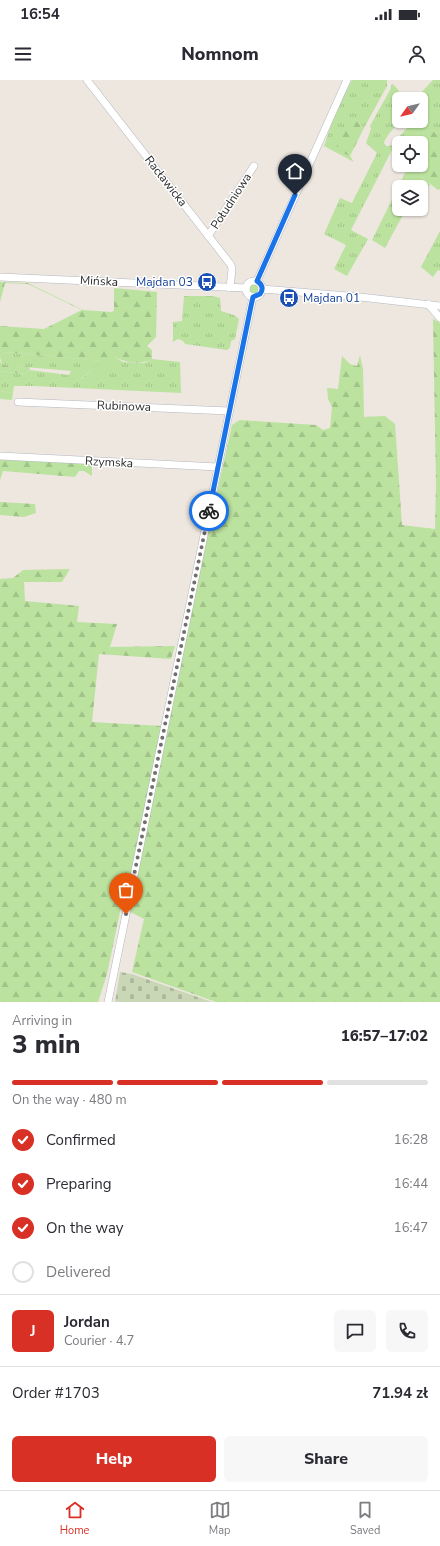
<!DOCTYPE html>
<meta charset="utf-8">
<style>
:root{--surface:#fff;--page:#f7f7f7;--text:#2b2b33;--muted:#7c7c81;--line:#e1e1e2;--accent:#d93025}
body{margin:0;font-family:"Nunito Sans",sans-serif;background:var(--page);color:var(--text);height:100vh;display:flex;flex-direction:column;font-size:15px;white-space:nowrap}
*{box-sizing:border-box;margin:0}
p{font-size:13px;color:var(--muted)}
.icon{flex:none;width:22px;height:22px;fill:none;stroke:currentColor;stroke-width:2;stroke-linecap:round;stroke-linejoin:round}
.map{position:relative;height:922px;overflow:hidden}
.side{display:flex;flex-direction:column;background:var(--surface);flex:1}
.side>*{flex:none}
.needle{width:26px;rotate:236deg}
.tools{position:absolute;left:392px;top:12px;display:grid;gap:8px}
.tools a{display:grid;place-items:center;width:36px;height:36px;border-radius:6px;background:var(--surface);box-shadow:0 1px 3px #0004;font-size:20px}
.pin{position:absolute;display:grid;place-items:center;width:34px;height:34px;color:#fff;margin:-41px -17px;border-radius:50% 50% 50% 0;rotate:-45deg;box-shadow:0 0 4px #0007}
.pin .icon{rotate:45deg}
.courier{position:absolute;display:grid;place-items:center;width:40px;height:40px;margin:-20px;border:3px solid #1a73e8;border-radius:50%;background:#fff;color:#222;box-shadow:0 1px 5px #0007}
.headline em{font-style:normal;font-weight:800}
.headline div{display:flex;flex-direction:column-reverse}
.headline{display:flex;align-items:center;justify-content:space-between;height:68px;padding:0 12px}
h1{font-size:26px;font-weight:800;line-height:30px}
.bar{display:grid;grid-template-columns:repeat(4,1fr);gap:6px 4px;align-content:center;height:48px;padding:0 12px}
.bar i{height:5px;border-radius:3px;background:var(--line)}
.bar .current{background:var(--accent)}
.bar p{grid-column:span 4}
.line{display:flex;align-items:center;gap:10px;padding:0 12px;border-top:1px solid var(--line)}
.line div{flex:1}
.round{display:grid;place-items:center;flex:none;width:42px;height:42px;border-radius:6px;background:var(--page)}
ol{padding:0 12px;list-style:none}
li{display:flex;align-items:center;gap:12px;height:44px}
li p{margin-inline-start:auto}
li .icon{padding:4px;border-radius:50%;background:var(--accent);color:#fff;stroke-width:4}
li:last-child{color:var(--muted)}
li i{width:22px;height:22px;border:2px solid var(--line);border-radius:50%}
.cta{display:flex;gap:8px;margin-top:auto;padding:8px 12px}
.cta a{flex:1;height:46px;border-radius:6px;background:var(--accent);color:#fff;font-size:16px;font-weight:800;line-height:46px;text-align:center}
.cta a+a{background:var(--page);color:var(--text)}
.status{display:flex;justify-content:space-between;align-items:center;height:28px;padding:0 20px;background:var(--surface);direction:ltr}
.status svg{height:11px;fill:currentColor}
header{display:flex;justify-content:space-between;align-items:center;height:52px;padding:0 12px;background:var(--surface);font-size:18px;font-weight:800}
.tab-bar{display:flex;justify-content:space-around;align-items:center;height:56px;border-top:1px solid var(--line);background:var(--surface);font-size:11px;color:var(--muted)}
.tab-bar a{display:grid;justify-items:center;gap:2px}
.tab-bar .current{color:var(--accent)}
.map>svg:first-child{display:block}
</style>
<div class="status"><b>16:54</b><svg viewBox="0 0 49 12"><path d="M0 12V9h3v3zM5 12V6h3v6zM10 12V3h3v9zM15 12V0h3v12zM26 1h20v11H26zM47 4h2v5h-2z"/></svg></div>
<header><svg class="icon" aria-label="menu" viewBox="0 0 24 24"><path d="M4 6h16M4 12h16M4 18h16"/></svg>Nomnom<svg class="icon" aria-label="person" viewBox="0 0 24 24"><circle cx="12" cy="8" r="4"/><path d="M4 21q1-7 8-7t8 7"/></svg></header>
<div class="map">
<svg width="440" height="922" viewBox="0 0 440 922">
<defs>
<pattern id="grass-tufts" width="24" height="20" patternUnits="userSpaceOnUse"><rect width="24" height="20" fill="#bbe29e"/><path d="M3 7l-1-3M5 7V3M7 7l1-3M15 17l-1-3M17 17v-4M19 17l1-3" fill="none" stroke="#a1c288"/></pattern>
<pattern id="forest-firs" width="22" height="20" patternUnits="userSpaceOnUse"><rect width="22" height="20" fill="#bbe29e"/><path d="M5 1l3.5 6h-7zM16 11l3.5 6h-7z" fill="#a1c288"/></pattern>
<pattern id="cemetery-stones" width="16" height="16" patternUnits="userSpaceOnUse"><rect width="16" height="16" fill="#c9d7b7"/><path d="M2 7V4a2 2 0 0 1 4 0v3zM10 15v-3a2 2 0 0 1 4 0v3z" fill="#adb99e"/></pattern>
</defs>
<rect width="100%" height="100%" fill="#eee7e0"/>
<!-- grass -->
<g fill="url(#grass-tufts)">
<path d="M352,0H387V6L364,48L355,39C342,51 340,53 337,70L350,76L354,82L324,66L336,31Z"/>
<path d="M433,0H440V51L436,54L429,49L423,53L419,63H402L403,61L398,58L407,48L406,42L408,41H421V19H415Z"/>
<path d="M392,4C398,7 400,14 403,19H399V41H403C397,43 386,56 384,63L387,67L391,65L393,68L351,150L368,159L347,196L334,189L346,165L324,154L340,118L352,123L377,73L366,63L371,49L370,46L390,10Z"/>
<path d="M409,85H414L424,99L430,104L421,123V107H399V129H418L415,134L404,133L385,168L372,160Z"/>
<path d="M440,151V191L438,190L433,197L421,187Z"/>
<circle cx="254" cy="209" r="5"/>
<path d="M184,216H213L220,218L221,231L234,235L239,239L235,259L231,261L230,268L227,270L185,264L183,261L178,259L173,262V242L182,241Z"/>
<path d="M5,272L103,281L79,300L110,282L115,277L123,282L144,283L152,279L180,282L181,313L34,306H14L13,313L0,311V291L25,294L29,290L69,295L71,291L2,285L0,277Z"/>
</g>
<!-- forest -->
<g fill="url(#forest-firs)">
<path d="M350,38L355,39L364,48L350,76L335,70L337,66L341,51L344,49Z"/>
<path d="M429,48L436,54L440,51V109L438,110L424,99L414,85H421V63H419L423,53Z"/>
<path d="M0,202L28,203L83,230L111,232L114,231V208L157,212L156,257L147,266L152,270V279C140,285 126,283 115,277L109,286L84,305L80,306L79,301L102,281L5,272L0,277V246L44,249L82,230L28,204L5,203L0,222Z"/>
<path d="M433,239L440,243V922H216L132,892L144,839L121,827L107,894L98,922H0V499L13,498L23,490L70,489L62,502H24L25,521L79,526L77,542L117,544L110,567L175,566L171,579L99,574L92,642L162,646L191,531L232,345L240,340L316,345L323,350L330,348L332,327L328,319L327,308L338,309L342,276L350,284L357,286L360,275L363,289L364,337L385,336L395,344L402,445L435,449L436,404Z"/>
<path d="M0,281L2,285L29,287L30,289L25,294L0,291Z"/>
<path d="M0,311L13,313L12,320L0,319Z"/>
<path d="M0,377L92,384V396L84,391H79L75,397L3,391L0,400Z"/>
<path d="M0,422L35,424L36,433L24,437L0,435Z"/>
</g>
<!-- cemetery -->
<path fill="url(#cemetery-stones)" d="M120,892L132,894L212,922H115Z"/>
<g fill="none" stroke-linecap="round" stroke-linejoin="round">
<defs>
<g id="minor">
<path d="M87,0L231,185L232,189L230,208"/>
<path d="M208,156L254,86"/>
<path d="M0,197L246,208"/>
<circle cx="254" cy="209" r="8"/>
<path d="M257,201L347,0"/>
<path d="M262,209L360,217L440,226"/>
<path d="M428,224L440,238"/>
<path d="M18,322L229,331"/>
<path d="M0,376L218,387"/>
<path d="M108,922L253,217"/>
</g>
</defs>
<!-- minor casing -->
<use href="#minor" stroke="#b3b7c0" stroke-width="8"/>
<!-- minor -->
<use href="#minor" stroke="#fff" stroke-width="7"/>
</g>
<g fill="none" stroke-linecap="round" stroke-linejoin="round">
<!-- done -->
<path stroke="#716e6c" stroke-width="4" stroke-dasharray="0 7.2" d="M126,834L209,431"/>
<!-- route -->
<path stroke="#1a73e8" stroke-width="5" d="M209,431L251,226L253,217L260,214C264,209 262,204 257,201L295,115"/>
</g>
<!-- icons -->
<defs>
<symbol id="bus-disc" viewBox="-11 -11 22 22"><circle r="9.5" fill="#1a4fb4" stroke="#fff"/><path d="M-5-6H5V4H4V6H2V4H-2V6H-4V4H-5ZM-3.5-4V0h7V-4ZM-3.5 1.2v1.5H-2V1.2ZM2 1.2v1.5H3.5V1.2Z" fill="#fff"/></symbol>
</defs>
<g fill-rule="evenodd">
<use href="#bus-disc" x="196" y="191" width="22" height="22"/>
<use href="#bus-disc" x="278" y="207" width="22" height="22"/>
</g>
<g text-anchor="middle" stroke-width="3" stroke-linejoin="round" paint-order="stroke">
<!-- street labels -->
<g font-size="12" fill="#2d2d2d" stroke="#fff">
<text transform="translate(166 101) rotate(52)" y="4">Racławicka</text>
<text transform="translate(231 121) rotate(-57)" y="4">Południowa</text>
<text transform="translate(99 201) rotate(3)" y="4">Mińska</text>
<text transform="translate(124 326) rotate(2)" y="4">Rubinowa</text>
<text transform="translate(109 382) rotate(3)" y="4">Rzymska</text>
</g>
<!-- transit labels -->
<g font-size="12" fill="#164399" stroke="#fff" text-anchor="end">
<text x="193" y="206">Majdan 03</text>
<text x="303" y="222" text-anchor="start">Majdan 01</text>
</g>
</g>
</svg>
<div class="tools">
<a><svg class="needle" viewBox="-14 -14 28 28"><path d="M0-13l5 13h-10z" fill="#e53935"/><path d="M0 13l5-13h-10z" fill="#7c7c81"/></svg></a>
<a><svg class="icon" aria-label="locate" viewBox="0 0 24 24"><circle cx="12" cy="12" r="6"/><path d="M12 2v4M12 18v4M2 12h4M18 12h4"/></svg></a>
<a><svg class="icon" aria-label="layers" viewBox="0 0 24 24"><path d="M12 4l9 5-9 5-9-5zM3 14l9 5 9-5"/></svg></a>
</div>
<div class="pin" style="left:126px;top:834px;background:#ea580c"><svg class="icon" aria-label="bag" viewBox="0 0 24 24"><path d="M5 8h14l-1 12H6zM9 8a3 3 0 0 1 6 0"/></svg></div>
<div class="pin" style="left:295px;top:115px;background:#1f2937"><svg class="icon" aria-label="home" viewBox="0 0 24 24"><path d="M3 11l9-7 9 7M6 9v11h12V9"/></svg></div>
<div class="courier" style="left:209px;top:431px"><svg class="icon" aria-label="bike" viewBox="0 0 24 24"><circle cx="6" cy="16" r="4"/><circle cx="18" cy="16" r="4"/><path d="M6 16l4-8h5l3 8M10 8l3 8H6M13 5h3"/></svg></div>
</div>
<section class="side">
<div class="headline"><div><h1>3 min</h1><p>Arriving in</p></div><em>16:57–17:02</em></div>
<div class="bar"><i class="current"></i><i class="current"></i><i class="current"></i><i></i><p>On the way · 480 m</p></div>
<ol>
<li><svg class="icon" aria-label="check" viewBox="0 0 24 24"><path d="M5 12l5 5 9-10"/></svg>Confirmed<p>16:28</p></li>
<li><svg class="icon" aria-label="check" viewBox="0 0 24 24"><path d="M5 12l5 5 9-10"/></svg>Preparing<p>16:44</p></li>
<li><svg class="icon" aria-label="check" viewBox="0 0 24 24"><path d="M5 12l5 5 9-10"/></svg>On the way<p>16:47</p></li>
<li><i></i>Delivered</li>
</ol>
<div class="line" style="height:72px"><b class="round" style="background:var(--accent);color:#fff">J</b><div><b>Jordan</b><p>Courier · 4.7</p></div><a class="round"><svg class="icon" aria-label="chat" viewBox="0 0 24 24"><path d="M4 5h16v11H9l-5 4z"/></svg></a><a class="round"><svg class="icon" aria-label="phone" viewBox="0 0 24 24"><path d="M5 4h4l2 5-3 2q2 4 5 5l2-3 5 2v4C11 20 4 13 5 4z"/></svg></a></div>
<div class="line" style="height:52px"><div>Order #1703</div><b>71.94 zł</b></div>
<div class="cta"><a>Help</a><a>Share</a></div>
</section>
<nav class="tab-bar">
<a class="current"><svg class="icon" aria-label="home" viewBox="0 0 24 24"><path d="M3 11l9-7 9 7M6 9v11h12V9"/></svg>Home</a>
<a><svg class="icon" aria-label="map" viewBox="0 0 24 24"><path d="M3 6l6-2 6 2 6-2v14l-6 2-6-2-6 2zM9 4v14M15 6v14"/></svg>Map</a>
<a><svg class="icon" aria-label="saved" viewBox="0 0 24 24"><path d="M7 4h10v16l-5-4-5 4z"/></svg>Saved</a>
</nav>
